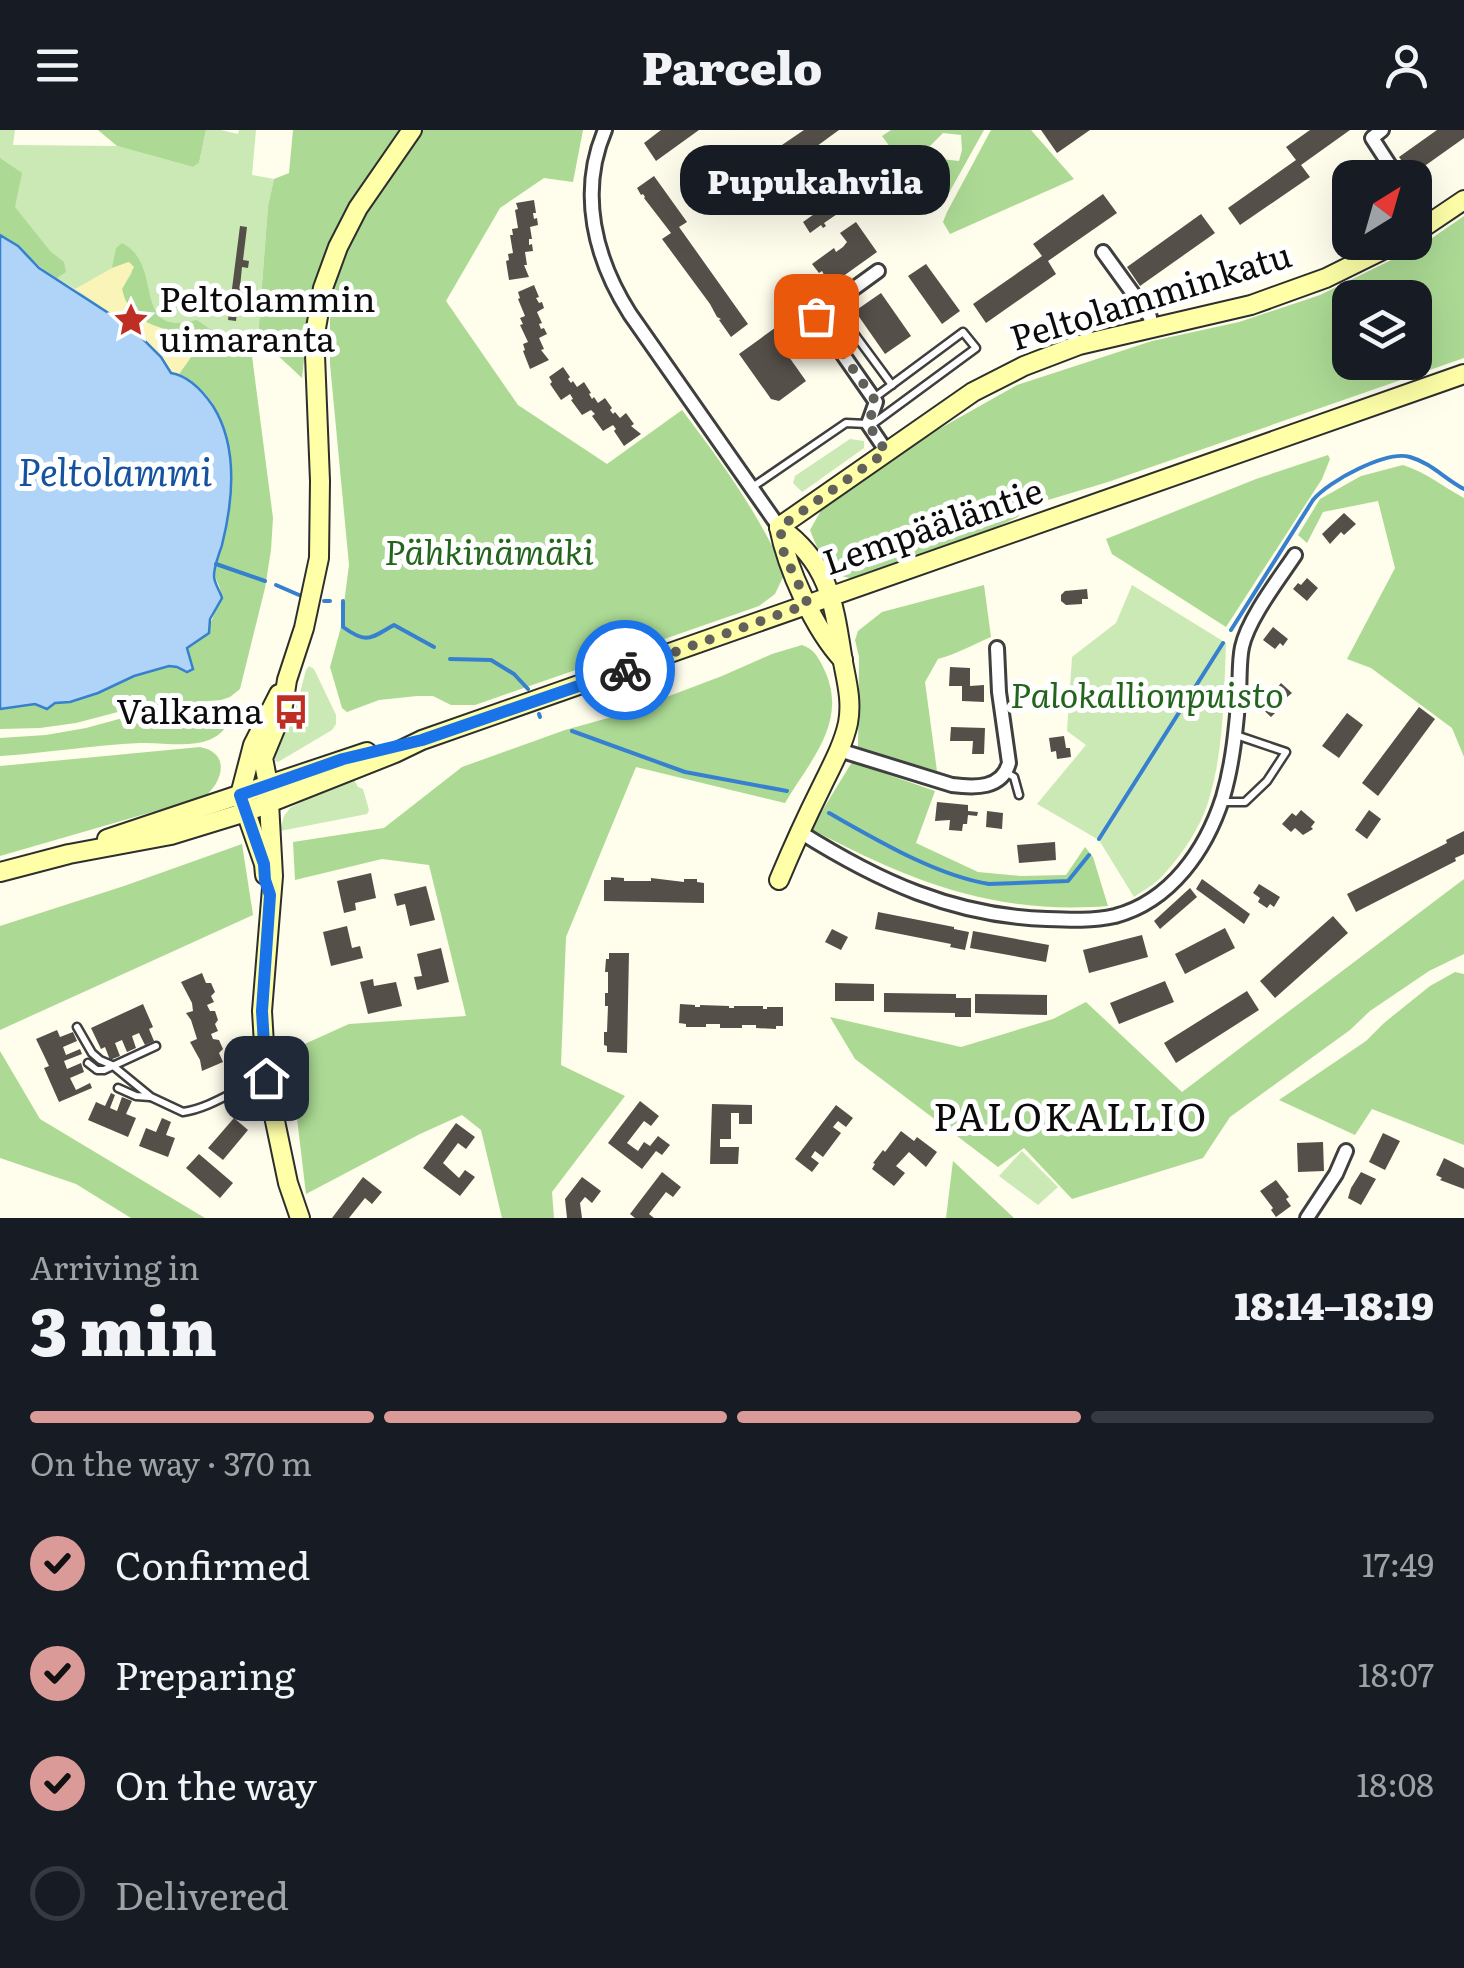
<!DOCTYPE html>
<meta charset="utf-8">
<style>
:root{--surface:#171b24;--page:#20242c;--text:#f1f3f6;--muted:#9ea1a6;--line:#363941;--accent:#da9a97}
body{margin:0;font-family:Literata,serif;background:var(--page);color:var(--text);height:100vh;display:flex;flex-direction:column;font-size:38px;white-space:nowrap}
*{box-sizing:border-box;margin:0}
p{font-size:32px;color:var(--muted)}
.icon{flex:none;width:55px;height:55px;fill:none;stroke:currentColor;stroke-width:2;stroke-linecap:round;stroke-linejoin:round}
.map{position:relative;height:1088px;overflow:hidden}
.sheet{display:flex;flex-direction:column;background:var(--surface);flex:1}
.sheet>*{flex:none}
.needle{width:65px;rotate:37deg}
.fabs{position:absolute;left:1332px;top:30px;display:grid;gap:20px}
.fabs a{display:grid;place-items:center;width:100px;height:100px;border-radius:20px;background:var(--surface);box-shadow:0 10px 40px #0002;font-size:50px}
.pin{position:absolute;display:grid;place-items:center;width:85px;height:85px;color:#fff;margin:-42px;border-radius:20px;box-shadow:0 5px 15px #0006}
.courier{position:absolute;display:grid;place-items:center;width:100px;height:100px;margin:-50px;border:8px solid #1a73e8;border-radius:50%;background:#fff;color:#222;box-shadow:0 2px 12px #0007}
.bubble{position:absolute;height:70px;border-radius:30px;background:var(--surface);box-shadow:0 10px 40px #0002;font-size:32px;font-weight:800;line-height:70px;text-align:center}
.headline em{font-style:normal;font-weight:800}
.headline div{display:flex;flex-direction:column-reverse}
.headline{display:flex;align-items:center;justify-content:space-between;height:170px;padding:0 30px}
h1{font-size:65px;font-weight:800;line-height:75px}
.bar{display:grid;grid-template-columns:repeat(4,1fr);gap:15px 10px;align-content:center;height:120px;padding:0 30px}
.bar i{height:12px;border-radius:8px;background:var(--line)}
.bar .active{background:var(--accent)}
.bar p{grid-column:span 4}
ol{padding:0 30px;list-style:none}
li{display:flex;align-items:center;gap:30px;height:110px}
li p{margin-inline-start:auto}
li .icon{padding:10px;border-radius:50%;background:var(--accent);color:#111;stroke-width:4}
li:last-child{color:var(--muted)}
li i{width:55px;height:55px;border:5px solid var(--line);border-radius:50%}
header{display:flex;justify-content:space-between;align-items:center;height:130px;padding:0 30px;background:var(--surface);font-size:45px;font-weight:800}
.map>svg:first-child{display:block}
</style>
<header><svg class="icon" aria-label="menu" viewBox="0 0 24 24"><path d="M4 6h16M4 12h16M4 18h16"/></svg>Parcelo<svg class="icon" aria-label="person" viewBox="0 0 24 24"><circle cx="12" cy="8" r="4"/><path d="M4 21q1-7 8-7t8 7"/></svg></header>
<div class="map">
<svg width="1464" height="1088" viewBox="0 0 1464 1088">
<rect width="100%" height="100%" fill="#fffdec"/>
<!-- green -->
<g fill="#cae9b5">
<path d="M0,0H15L13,15L117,16L193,37L199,33L206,0H221L238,4L239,0H256L252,45L274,49L268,76L258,207L252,226L249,221L196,220L179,244L75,159L39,138L24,122L0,105Z"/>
<path d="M850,309L864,311V318L805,360L802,362L793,353L795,346Z"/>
<path d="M1132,455L1226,513C1224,565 1224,619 1209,669C1202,695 1183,723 1165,743C1157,753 1144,760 1134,767L1099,710L1037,674L1086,615L1067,601L1072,527L1116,493Z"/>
<path d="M309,536L314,539L336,585V594L332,600L278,632L275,631V624L290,591L294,592L299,580L296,578L306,540Z"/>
<path d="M353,648L358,657L363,659L369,680L367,684L280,701L284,686L291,677Z"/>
<path d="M1022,1021L1058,1057L1038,1075L999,1046Z"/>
</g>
<!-- forest -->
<g fill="#acda94" fill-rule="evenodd">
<path d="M98,0H206L199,33L193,37L117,16Z"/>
<path d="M293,0H401C372,41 339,85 321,133C307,168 307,211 302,248L258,207L268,76L274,49L289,43Z"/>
<path d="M419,0H583L573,52L544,48L500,78L446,171L518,275L607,334L682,280C722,333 758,382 785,443L775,464L759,476L475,575H451L433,566H417L379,570L347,582L342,578L330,537L341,497L349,435L330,234V171L339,129L352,104Z"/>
<path d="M891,0H984L945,70L928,52L932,40L941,29L959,31L962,20L961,5L943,3L919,27L926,42L924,55H918L882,6Z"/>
<path d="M991,0H1031L1074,49L950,104L943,92L947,82Z"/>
<path d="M0,28L22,43L15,77L50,121L64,132L66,142L57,148C36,136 21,118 0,105Z"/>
<path d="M1464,86V228L1108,352L1038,373L1016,388L992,399L858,448C830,451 819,423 810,400L823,377L923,308L1017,255L1152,211L1239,192L1320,165L1422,115ZM1350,168H1415V232H1350Z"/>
<path d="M122,113C162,133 135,196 181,193C187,192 192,191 197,190L217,204C210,211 200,212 190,212L185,208C157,198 129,191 122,159L132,143L128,132L112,138L116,118Z"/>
<path d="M214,213L242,216L252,226L273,388L271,420L265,458L240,559L230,567L221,570L137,577L76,593L40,598L0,599V579L35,574L44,579L55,573L70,572L98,563L134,546L169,536L193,535L187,525V518L205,506C208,499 222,468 221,463C219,451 212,449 216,434C230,373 250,279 179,244L196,220Z"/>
<path d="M1328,325L1330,329L1322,349L1226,497L1112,424L1106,409L1256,349Z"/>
<path d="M1403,335C1427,343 1442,356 1464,368V627L1452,598L1371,538L1347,529L1395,438L1378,371L1323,382L1307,413L1298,405L1320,369L1361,346Z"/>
<path d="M984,455L991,507C972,515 959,523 938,529L925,552L937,641L858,617L859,527L855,510L858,501L882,482Z"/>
<path d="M802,515C814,519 818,527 823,537C850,590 811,629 785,673L636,637L566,807L561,935L625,966L552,1062L554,1088H502L481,1000L462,985L420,1004L306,1064L289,921L349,894L466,886L429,735L382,729L295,750L293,712L384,698L462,637L565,600L619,585L722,546L772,524Z"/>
<path d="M203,576H221L233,581C230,594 222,605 209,610C189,618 162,612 140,613C93,615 47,623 0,626V608L46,605L86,598L141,583Z"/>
<path d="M200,617C231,623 223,652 204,667L0,726V636Z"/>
<path d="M852,632L935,661L916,713L978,742L1021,746L1066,745L1085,717L1093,727L1108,776C993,785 910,751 811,699Z"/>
<path d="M242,714L253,785L0,900V796L124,756Z"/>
<path d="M1464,749V824L1429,841L1370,881L1350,900L1230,987L1203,1028L1072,1069L1024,1018L998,1037L855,929L830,887L961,917L1053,889L1086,872L1182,962Z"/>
<path d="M1455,842L1464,844V1015L1372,979L1355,1005L1279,970L1366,911L1384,893L1430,856Z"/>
<path d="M0,921L40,989L205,1088H131L76,1054L0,1028Z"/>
<path d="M953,1031L1014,1088H946Z"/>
</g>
<!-- sand -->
<path fill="#fbf4b8" d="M129,132L134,137L122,159C132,206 174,189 196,220L179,244L171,243C142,201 117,187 75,159L112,138Z"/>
<!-- water -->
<path fill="#b0d4f7" stroke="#3680cf" stroke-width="2.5" d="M0,105L18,116L39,138L133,199L161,227L171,243C189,246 202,260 213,276C238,316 233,371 222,415C219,425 214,435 214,446C214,453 220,461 222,468L210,489L209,503L187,518L193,539L187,542L177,537L169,536L134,546L98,563L70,572L55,573L47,579L35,574L0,579Z"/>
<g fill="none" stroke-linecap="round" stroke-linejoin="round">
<!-- stream -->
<g stroke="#3680cf" stroke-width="4">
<path d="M216,434L265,451"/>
<path d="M276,455L299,465"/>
<path d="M324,471H330"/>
<path d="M343,471V497C368,515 370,508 394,495L434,517"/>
<path d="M1231,500L1313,370C1328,351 1387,320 1410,327C1431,333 1445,349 1464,359"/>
<path d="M450,529L491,530L514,544L528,559"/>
<path d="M539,584L540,587"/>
<path d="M572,601L685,642L787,661"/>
<path d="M829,683C877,710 935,745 989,754L1068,751L1089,725"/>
<path d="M1099,709L1223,513"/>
</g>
</g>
<!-- building -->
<g fill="#554f49">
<path d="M661,0H699L656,31L644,13Z"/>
<path d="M804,0H839L791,35L779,17Z"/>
<path d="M1041,0H1090L1057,23Z"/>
<path d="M1310,0H1350L1301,35L1310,47L1240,95L1228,78L1296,30L1286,17Z"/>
<path d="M1437,0H1464V8L1412,45L1399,27Z"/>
<path d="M654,46L687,92L679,97L748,194L731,207L719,190L721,189L717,187L710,174L662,109L671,103L644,68L645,67L643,64L641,65L637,58Z"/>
<path d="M1103,64L1117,83L1048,131L1056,144L986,193L973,174L1042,126L1033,114Z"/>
<path d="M838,67L846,78L824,93L826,96L823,98L821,95L810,103L803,92Z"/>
<path d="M534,70L536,83H533L534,89L537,88L538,95L530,97L532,109H529V115L532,114L533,121L525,122L527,135H524L529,147L509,150L506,131L509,130L508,124L513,123L510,105H513L512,99L518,98L515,80L518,79L516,73Z"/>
<path d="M1201,84L1215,103L1140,156L1127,137Z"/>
<path d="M856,92L877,122L828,157L821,147L824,145L822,141L819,143L812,134L834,118L836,122L843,117L847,112L840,103Z"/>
<path d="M240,96L247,97L243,130L249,131L248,138L242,137L240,157L246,158L245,164H239L236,191L228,190Z"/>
<path d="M926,134L960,181L942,194L908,146Z"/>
<path d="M534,155L539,167L536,168L539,173L542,172L544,178L537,182L542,193L539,194L541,199L544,198L547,204L539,208L544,219L541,220L549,230L530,239L523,221L525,220L523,214L528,212L520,195L523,194L520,188L525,186L518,169L520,168L518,162Z"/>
<path d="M881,163L911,206L885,224L855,181Z"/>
<path d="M786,190L793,198L777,210L806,251L779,271L771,269L739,224Z"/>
<path d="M563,237L570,247L568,249L571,253L573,251L577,257L584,252L591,263L589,264L592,269L594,267L598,273L605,268L612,278L610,280L613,284L615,282L620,288L626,283L634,294L631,296L641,304L624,316L614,301L616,299L613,295L603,301L592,286L595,284L591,280L582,285L571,270L573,269L570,264L561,270L550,254L552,252L549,247Z"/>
<path d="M1344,383L1356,394L1344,405L1341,402L1330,414L1322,404Z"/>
<path d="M1307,448L1318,458L1307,471L1293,459L1298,453L1301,455Z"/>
<path d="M1087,459L1088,469H1082V474L1066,475L1061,471V465L1065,461Z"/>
<path d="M1273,497L1288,509L1283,516L1280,513L1275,519L1263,510Z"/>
<path d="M950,537L970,538V556L984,555V572L962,571V556H949Z"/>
<path d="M1281,553L1292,563L1274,578L1277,581L1271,587L1257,574L1269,561L1272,564Z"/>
<path d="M1419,577L1435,589L1378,666L1362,653Z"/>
<path d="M1347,583L1363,595L1339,628L1322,616Z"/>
<path d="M951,597L985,598L984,624H972L973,611H950Z"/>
<path d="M1064,606L1066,618H1070L1071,627L1057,629L1056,621L1051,622L1049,608Z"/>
<path d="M937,672L968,675V681L978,682L977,686L968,685L967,694H963L962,701L949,700L950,690L935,691Z"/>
<path d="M1301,680L1315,692L1311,697L1313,699L1303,705L1295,698L1291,702L1282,694L1292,683L1296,686Z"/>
<path d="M1369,680L1381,689L1367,709L1355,700Z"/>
<path d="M987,681L1003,683L1002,699L986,697Z"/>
<path d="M1464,701V724L1455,728L1456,731L1356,782L1347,764L1447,713L1446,710Z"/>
<path d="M1055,712L1056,730L1019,733L1017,715Z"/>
<path d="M371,743L376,768L355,773L356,780L344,783L337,751Z"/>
<path d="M611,747L624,748V751H651V748L684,752V749H697V752L704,753V773L604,771V750H611Z"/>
<path d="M1202,749L1250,784L1244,794L1196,759Z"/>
<path d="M1259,754L1280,767L1274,777L1270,774L1267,778L1258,772L1260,768L1253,763Z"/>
<path d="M426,756L435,790L410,796L405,774L397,776L394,764Z"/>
<path d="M1190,758L1197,767L1160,799L1154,791Z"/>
<path d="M878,782L954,797V799L969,802L965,820L950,817L951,814L875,799Z"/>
<path d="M1333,786L1348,803L1275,868L1260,851Z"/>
<path d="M347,796L352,818L360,816L363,828L331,836L323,802Z"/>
<path d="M1225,798L1235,818L1185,844L1175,824Z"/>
<path d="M832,799L848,807L841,820L825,812Z"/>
<path d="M973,801L1049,815L1046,832L970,818Z"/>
<path d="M1142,805L1148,827L1089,843L1083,820Z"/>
<path d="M441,818L449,852L417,860L414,847L422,846L417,824Z"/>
<path d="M609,823H629L627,923L607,922V916L604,915V902H607L608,876H605V863H608V842H605L606,829H609Z"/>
<path d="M202,843L206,853H211L215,862L211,866L214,872L207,875L210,881H215L218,890L215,894L218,901L211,904L213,909L219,910L223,919L219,923L223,932L202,941L200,930L190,912L197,909L191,890L186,883L193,881L192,873L181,852Z"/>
<path d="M373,849L374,856L396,852L402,876L368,884L360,852Z"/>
<path d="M1165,851L1174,872L1119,894L1110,873Z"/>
<path d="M835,853L874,854V871H835Z"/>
<path d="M1247,861L1259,880L1176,933L1164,913Z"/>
<path d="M884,863L956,864V868H971V887H955V883L884,882Z"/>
<path d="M975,864L1047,865V885L975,883Z"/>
<path d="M143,874L153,897L149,899L154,911L145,915L139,903L132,906L136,918L127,922L122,910L115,913L120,926L110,930L105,917L101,919L91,898Z"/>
<path d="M680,874L695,875V877H700V875L729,876V878H734V876H763V879H767V877H783V896H776V899L756,898V895H742V898H720V894H706V897H686V894L679,893Z"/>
<path d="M57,900L60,907L73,902L77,911L63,917L66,925L80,919L82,924L64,931L67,939L81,933L84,942L70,948L76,960L90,953L92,958L59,972L44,938L49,936L36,909Z"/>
<path d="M111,963L115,965L110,978L117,981L122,967L132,971L126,984L136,988L128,1007L88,990L96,972L105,976Z"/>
<path d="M640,971L659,986L651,996L644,991L627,1013L638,1021L644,1012L650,1016L658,1006L670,1015L662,1025L656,1021L642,1039L608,1013Z"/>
<path d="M712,974L752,975V994H739V983H731V1009H720V1017H739L738,1034H710Z"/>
<path d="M836,975L853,988L846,997L838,991L833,997L841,1003L823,1027L815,1021L811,1027L819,1033L812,1042L795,1029Z"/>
<path d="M162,988L171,992L166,1005L175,1008L168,1027L139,1016L146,998L156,1002Z"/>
<path d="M234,988L248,1000L223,1030L208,1018Z"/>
<path d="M456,993L475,1007L466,1019L458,1013L443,1033L459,1048L465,1040L475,1047L460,1066L423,1038Z"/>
<path d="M901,1001L914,1011L917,1007L937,1022L926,1037L909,1022L896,1036L905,1043L894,1056L872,1039L875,1034L873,1033L883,1020L885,1022Z"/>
<path d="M1383,1003L1400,1011L1385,1040L1369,1032Z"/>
<path d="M1323,1012L1324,1041L1298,1042L1297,1013Z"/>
<path d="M199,1024L233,1053L220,1068L186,1038Z"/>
<path d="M1444,1028L1464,1038V1059L1440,1050L1442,1048L1436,1045Z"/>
<path d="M662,1042L681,1057L673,1067L666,1062L649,1084L654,1088H635L630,1084Z"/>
<path d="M1361,1042L1376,1049L1361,1075L1348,1068L1351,1058Z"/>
<path d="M363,1047L382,1062L372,1074L365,1068L349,1088H332Z"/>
<path d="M582,1047L601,1061L592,1073L585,1067L580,1073L582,1088H567L565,1069Z"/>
<path d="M1276,1050L1289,1067L1286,1069L1291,1076L1276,1087L1271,1080L1273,1078L1260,1061Z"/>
</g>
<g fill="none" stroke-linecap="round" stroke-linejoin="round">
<defs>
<g id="lane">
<path d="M833,175L892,255"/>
<path d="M870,296L976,218L963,202L874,268"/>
<path d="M754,356L846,293L867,294"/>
<path d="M1007,643L1014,647L1019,665"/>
<path d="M1223,672H1245L1267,651L1286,622L1236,605"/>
<path d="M77,897L92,923L100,930L112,935L151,967L183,982C211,978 237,958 264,948"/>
<path d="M88,933L97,940H104L156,916"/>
<path d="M118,958L136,966L150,967"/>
</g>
<g id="street">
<path d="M605,0C578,63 595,129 630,184L779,397"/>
<path d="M1382,0L1372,8L1398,48"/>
<path d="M1415,75L1428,95"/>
<path d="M1103,122L1150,187L1151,199"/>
<path d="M878,141L816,186L876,272L868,294L887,322"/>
<path d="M839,620L952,655C975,658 1002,659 1009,633L999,562L997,518"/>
<path d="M800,702C878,751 953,786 1047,789C1070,790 1093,791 1115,786C1171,771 1206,720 1223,667C1233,633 1236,598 1239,563C1240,548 1239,531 1242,517C1248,489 1279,449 1295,425"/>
<path d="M1307,1088L1336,1044L1346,1021"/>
</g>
<g id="secondary">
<path d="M1415,103L1464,70"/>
<path d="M779,397L973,262L1024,236L1079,215L1251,175L1326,148L1399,112"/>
<path d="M779,397C787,438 814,499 843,530"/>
<path d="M107,709L367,622"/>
<path d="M0,742L69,724L171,705L246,682L395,623L422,610L1464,244"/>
<path d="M265,745L264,734L240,665L253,615L279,564"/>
<path d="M779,750C792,719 806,688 821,658C831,637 843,616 848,593C852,572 847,553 843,532C834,475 830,433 779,397"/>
<path d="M300,1088L288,1053L266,948L262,881L273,746L268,654L263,628L282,582L287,550L304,498L319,428L320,351L315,225L316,198L323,158L338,117L358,78L412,0"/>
</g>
</defs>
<!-- lane casing -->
<use href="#lane" stroke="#3f3f3f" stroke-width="11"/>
<!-- street casing -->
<use href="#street" stroke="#3f3f3f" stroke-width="18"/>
<!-- secondary casing -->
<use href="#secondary" stroke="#2e2e2e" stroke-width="22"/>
<!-- lane -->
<use href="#lane" stroke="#fff" stroke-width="6"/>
<!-- street -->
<use href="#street" stroke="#fff" stroke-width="12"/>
<!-- secondary -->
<use href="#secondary" stroke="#feffa7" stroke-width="18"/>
</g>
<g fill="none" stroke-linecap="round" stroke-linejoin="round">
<!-- done -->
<path stroke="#61605a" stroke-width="10" stroke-dasharray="0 18" d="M625,540L808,474L784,424L780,397L886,322L868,294L876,272L816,186"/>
<!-- route -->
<path stroke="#1a73e8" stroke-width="12" d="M266,948L262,881L270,765L265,750L264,734L240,665L343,629L422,610L625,540"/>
</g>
<!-- icons -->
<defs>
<symbol id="sight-bare" viewBox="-9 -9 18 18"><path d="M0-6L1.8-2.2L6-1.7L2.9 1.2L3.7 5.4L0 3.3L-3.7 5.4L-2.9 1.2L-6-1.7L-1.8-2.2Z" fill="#be2e23" stroke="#fff" stroke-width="2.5" paint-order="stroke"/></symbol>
<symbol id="bus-bare" viewBox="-9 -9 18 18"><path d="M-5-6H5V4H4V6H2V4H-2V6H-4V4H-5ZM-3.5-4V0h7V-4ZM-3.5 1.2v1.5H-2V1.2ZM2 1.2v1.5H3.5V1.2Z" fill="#be2e23" stroke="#fff" stroke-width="2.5" paint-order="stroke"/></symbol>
</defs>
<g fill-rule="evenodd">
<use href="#sight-bare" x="106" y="165" width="50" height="50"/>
<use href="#bus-bare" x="266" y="557" width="50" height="50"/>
</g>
<g text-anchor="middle" stroke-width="10" stroke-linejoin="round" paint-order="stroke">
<!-- street labels -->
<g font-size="35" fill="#0c0c0c" stroke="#fff">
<text transform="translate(1151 167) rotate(-17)" y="12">Peltolamminkatu</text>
<text transform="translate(933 397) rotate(-19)" y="12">Lempääläntie</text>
</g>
<!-- poi labels -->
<g font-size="35" fill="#0c0c0c" stroke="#fff" text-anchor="start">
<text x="159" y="182">Peltolammin<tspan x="159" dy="40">uimaranta</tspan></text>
<text x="263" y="594" text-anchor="end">Valkama</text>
</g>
<!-- park labels -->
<g font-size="35" font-style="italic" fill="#23651c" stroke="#fff">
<text x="489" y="435">Pähkinämäki</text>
<text x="1147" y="578">Palokallionpuisto</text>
</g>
<!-- water labels -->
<g font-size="38" font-style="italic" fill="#15529f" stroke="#fff">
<text x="115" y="356">Peltolammi</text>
</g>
<!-- neighbourhood labels -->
<g font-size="38" letter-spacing="2.5" fill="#0c0c0c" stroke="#fff">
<text x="1071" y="1001">PALOKALLIO</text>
</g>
</g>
</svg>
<div class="fabs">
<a><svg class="needle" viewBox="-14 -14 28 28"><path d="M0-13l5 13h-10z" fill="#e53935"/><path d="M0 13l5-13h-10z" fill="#9ea1a6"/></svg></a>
<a><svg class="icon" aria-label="layers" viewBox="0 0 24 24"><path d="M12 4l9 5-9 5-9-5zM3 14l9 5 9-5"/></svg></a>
</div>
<div class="pin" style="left:816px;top:186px;background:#ea580c"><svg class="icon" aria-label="bag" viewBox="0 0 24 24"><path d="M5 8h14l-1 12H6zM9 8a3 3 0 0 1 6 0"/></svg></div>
<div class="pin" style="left:266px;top:948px;background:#1f2937"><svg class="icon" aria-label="home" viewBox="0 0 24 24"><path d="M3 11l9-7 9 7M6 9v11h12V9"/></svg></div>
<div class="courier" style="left:625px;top:540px"><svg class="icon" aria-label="bike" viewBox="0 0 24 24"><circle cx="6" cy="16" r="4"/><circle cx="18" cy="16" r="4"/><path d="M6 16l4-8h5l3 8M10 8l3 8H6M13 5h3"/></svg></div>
<div class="bubble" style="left:680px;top:15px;width:270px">Pupukahvila</div>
</div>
<section class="sheet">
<div class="headline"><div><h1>3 min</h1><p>Arriving in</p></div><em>18:14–18:19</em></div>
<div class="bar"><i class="active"></i><i class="active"></i><i class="active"></i><i></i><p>On the way · 370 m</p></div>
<ol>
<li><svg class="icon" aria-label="check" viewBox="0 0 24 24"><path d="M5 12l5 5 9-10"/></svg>Confirmed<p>17:49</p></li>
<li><svg class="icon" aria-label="check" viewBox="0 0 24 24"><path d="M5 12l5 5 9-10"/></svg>Preparing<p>18:07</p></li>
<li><svg class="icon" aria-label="check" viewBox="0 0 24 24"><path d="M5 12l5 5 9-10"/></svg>On the way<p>18:08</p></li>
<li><i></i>Delivered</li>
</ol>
</section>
